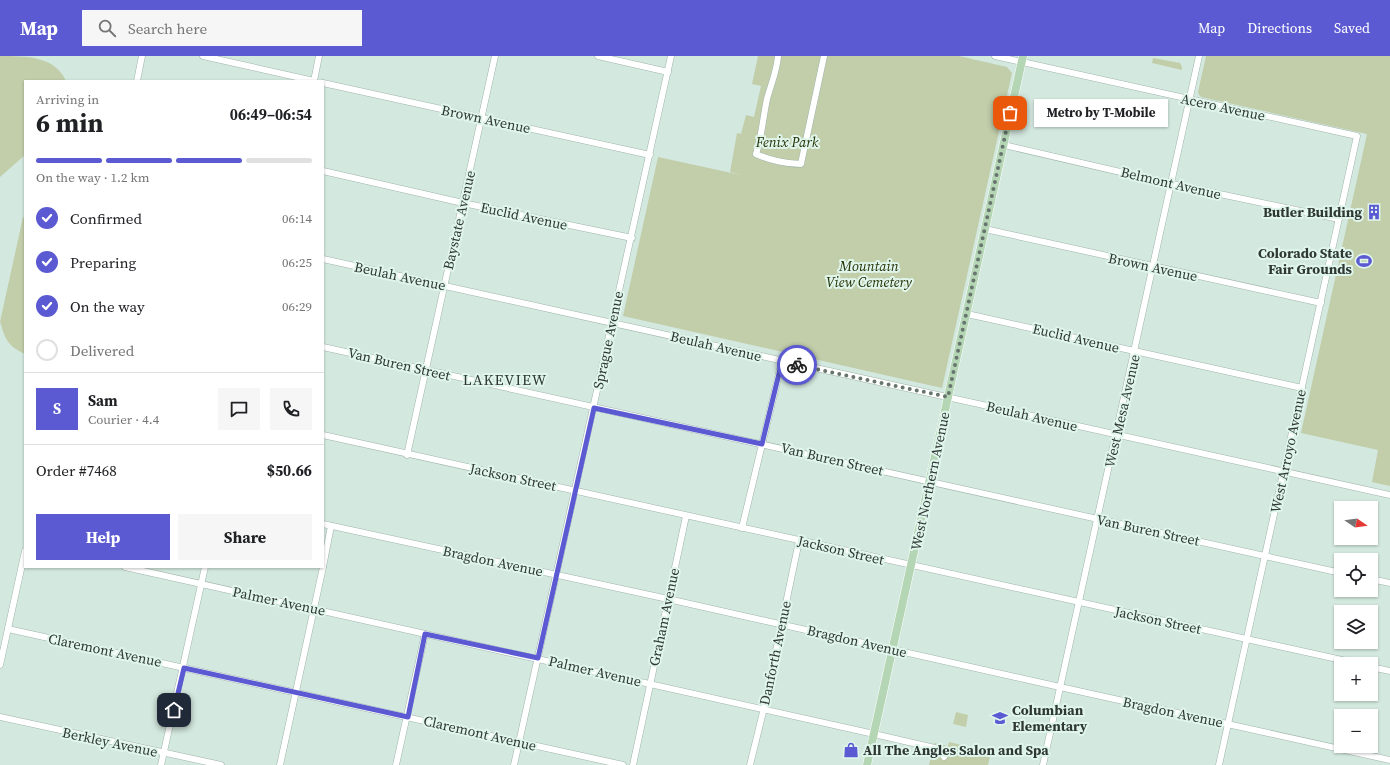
<!DOCTYPE html>
<meta charset="utf-8">
<style>
:root{--surface:#fff;--page:#f6f6f6;--text:#202124;--muted:#757577;--line:#e0e0e0;--accent:#5b5ad2}
body{margin:0;font-family:"Source Serif 4",serif;background:var(--page);color:var(--text);height:100vh;display:flex;flex-direction:column;font-size:15px;white-space:nowrap}
*{box-sizing:border-box;margin:0}
p{font-size:13px;color:var(--muted)}
.icon{flex:none;width:22px;height:22px;fill:none;stroke:currentColor;stroke-width:2;stroke-linecap:round;stroke-linejoin:round}
.map{position:relative;flex:1;overflow:hidden}
.side{position:absolute;left:24px;top:24px;width:300px;height:488px;display:flex;flex-direction:column;background:var(--surface);border-radius:0px;box-shadow:0 1px 3px #0004}
.side>*{flex:none}
.needle{width:26px;rotate:103deg}
.buttons{position:absolute;left:1334px;top:445px;display:grid;gap:8px}
.buttons a{display:grid;place-items:center;width:44px;height:44px;border-radius:0px;background:var(--surface);box-shadow:0 1px 3px #0004;font-size:20px}
.pin{position:absolute;display:grid;place-items:center;width:34px;height:34px;color:#fff;margin:-17px;border-radius:8px;box-shadow:0 2px 6px #0006}
.courier{position:absolute;display:grid;place-items:center;width:40px;height:40px;margin:-20px;border:3px solid #5b5ad2;border-radius:50%;background:#fff;color:#222;box-shadow:0 1px 5px #0007}
.bubble{position:absolute;height:28px;border-radius:0px;background:var(--surface);box-shadow:0 1px 3px #0004;font-size:13px;font-weight:700;line-height:28px;text-align:center}
.head em{font-style:normal;font-weight:700}
.head div{display:flex;flex-direction:column-reverse}
.head{display:flex;align-items:center;justify-content:space-between;height:68px;padding:0 12px}
h1{font-size:26px;font-weight:700;line-height:30px}
.bar{display:grid;grid-template-columns:repeat(4,1fr);gap:6px 4px;align-content:center;height:48px;padding:0 12px}
.bar i{height:5px;border-radius:3px;background:var(--line)}
.bar .current{background:var(--accent)}
.bar p{grid-column:span 4}
.line{display:flex;align-items:center;gap:10px;padding:0 12px;border-top:1px solid var(--line)}
.line div{flex:1}
.round{display:grid;place-items:center;flex:none;width:42px;height:42px;border-radius:0px;background:var(--page)}
ol{padding:0 12px;list-style:none}
li{display:flex;align-items:center;gap:12px;height:44px}
li p{margin-inline-start:auto}
li .icon{padding:4px;border-radius:50%;background:var(--accent);color:#fff;stroke-width:4}
li:last-child{color:var(--muted)}
li i{width:22px;height:22px;border:2px solid var(--line);border-radius:50%}
.button{display:flex;gap:8px;margin-top:auto;padding:8px 12px}
.button a{flex:1;height:46px;border-radius:0px;background:var(--accent);color:#fff;font-size:16px;font-weight:700;line-height:46px;text-align:center}
.button a+a{background:var(--page);color:var(--text)}
header{display:flex;align-items:center;gap:24px;box-sizing:border-box;height:56px;padding:0 20px;background:var(--accent);color:#fff}
header strong{font-size:19px}
nav{display:flex;gap:22px;margin-inline-start:auto;font-size:14px}
.search{width:280px;height:36px;background:var(--page);display:flex;align-items:center;gap:10px;box-sizing:border-box;padding:0 14px;border-radius:0px;color:var(--muted);font-size:15px}
.map>svg:first-child{display:block}
</style>
<header>
<strong>Map</strong>
<div class="search"><svg class="icon" aria-label="search" viewBox="0 0 24 24"><circle cx="10" cy="10" r="6"/><path d="M15 15l6 6"/></svg>Search here</div>
<nav><a>Map</a><a>Directions</a><a>Saved</a></nav>
</header>
<div class="map">
<svg width="1390" height="709" viewBox="0 0 1390 709">
<rect width="100%" height="100%" fill="#d3e8df"/>
<!-- green -->
<g fill="#c2ceaa">
<path d="M0,0C26,0 55,0 66,25H25V99L0,121Z"/>
<path d="M758,0H959L1007,11L1012,17L942,332L623,260L658,101L741,119L730,116L737,77L741,78L746,59L754,61L761,30L752,28Z"/>
<path d="M1206,0H1390V430L1372,426L1378,394L1301,377L1367,78L1201,41L1199,39L1198,36Z"/>
<path d="M1153,2L1180,7L1182,11V14L1152,7Z"/>
<path d="M23,161H25V298C16,294 8,289 4,278C2,274 2,270 0,266Z"/>
<path d="M956,656L968,659L966,671L953,668Z"/>
<path d="M949,686L991,696L988,709H929L934,687L948,690Z"/>
</g>
<g fill="none" stroke-linecap="round" stroke-linejoin="round">
<defs>
<g id="minor">
<path d="M203,0L314,25"/>
<path d="M598,0L668,16"/>
<path d="M778,0C777,15 771,28 767,43C763,61 762,80 756,98C769,104 787,108 801,108L802,103L824,0"/>
<path d="M995,0L1357,80L1219,709"/>
<path d="M137,25L142,0"/>
<path d="M314,25L319,0"/>
<path d="M323,27L650,99"/>
<path d="M1004,89L1172,128L1339,163"/>
<path d="M323,115L463,147L632,182"/>
<path d="M985,173L1321,247"/>
<path d="M323,203C679,280 1034,362 1390,439"/>
<path d="M967,258L1302,332"/>
<path d="M323,291L1341,517"/>
<path d="M323,379L1360,608"/>
<path d="M407,399L495,0"/>
<path d="M323,468L668,543L1060,631L1390,704"/>
<path d="M742,472L782,305"/>
<path d="M125,511L874,678L939,693L944,701"/>
<path d="M323,511L331,470"/>
<path d="M1371,523L1390,527"/>
<path d="M8,573L623,709"/>
<path d="M0,609L25,495"/>
<path d="M1371,611L1390,615"/>
<path d="M0,661L221,709"/>
<path d="M161,709L205,511"/>
<path d="M280,709L323,511"/>
<path d="M396,709L425,578"/>
<path d="M514,709L671,0"/>
<path d="M633,709L686,460"/>
<path d="M750,709L764,652L799,485"/>
<path d="M1043,709L1199,0"/>
</g>
<path id="major" d="M867,709L1023,0"/>
</defs>
<!-- minor casing -->
<use href="#minor" stroke="#a0b4ab" stroke-width="7"/>
<!-- major casing -->
<use href="#major" stroke="#fff" stroke-width="9"/>
<!-- minor -->
<use href="#minor" stroke="#fff" stroke-width="6"/>
<!-- major -->
<use href="#major" stroke="#b5d6b5" stroke-width="8"/>
</g>
<g fill="none" stroke-linecap="round" stroke-linejoin="round">
<!-- done -->
<path stroke="#68756f" stroke-width="4" stroke-dasharray="0 7.2" d="M797,309L948,341L1010,57"/>
<!-- route -->
<path stroke="#5b5ad2" stroke-width="5" d="M174,654L184,612L408,661L425,578L538,602L594,352L762,388L782,305L797,309"/>
</g>
<!-- icons -->
<defs>
<symbol id="building-bare" viewBox="-9 -9 18 18"><path d="M-4-6H4V6H1V3H-1V6H-4ZM-2.5-4.3h1.7v1.8h-1.7ZM.8-4.3h1.7v1.8H.8ZM-2.5-1h1.7V.8h-1.7ZM.8-1h1.7V.8H.8Z" fill="#5b5ad2" stroke="#e0f6ec" stroke-width="2.5" paint-order="stroke"/></symbol>
<symbol id="stadium-bare" viewBox="-9 -9 18 18"><path d="M0-5a6.5 5 0 1 0 0 10a6.5 5 0 1 0 0-10ZM-3.5-1.8h7v3.6h-7Z" fill="#5b5ad2" stroke="#e0f6ec" stroke-width="2.5" paint-order="stroke"/></symbol>
<symbol id="school-bare" viewBox="-9 -9 18 18"><path d="M0-5L7-2L0 1L-7-2ZM-4 1L0 2.5L4 1V4Q0 6-4 4Z" fill="#5b5ad2" stroke="#e0f6ec" stroke-width="2.5" paint-order="stroke"/></symbol>
<symbol id="shop-bare" viewBox="-9 -9 18 18"><path d="M-5-2.5h2.3a2.7 3.5 0 0 1 5.4 0H5L5.5 6h-11ZM-1.5-2.5h3a1.5 2.3 0 0 0-3 0Z" fill="#5b5ad2" stroke="#e0f6ec" stroke-width="2.5" paint-order="stroke"/></symbol>
</defs>
<g fill-rule="evenodd">
<use href="#building-bare" x="1363" y="145" width="22" height="22"/>
<use href="#stadium-bare" x="1353" y="194" width="22" height="22"/>
<use href="#school-bare" x="989" y="651" width="22" height="22"/>
<use href="#shop-bare" x="840" y="683" width="22" height="22"/>
</g>
<g text-anchor="middle" stroke-width="4" stroke-linejoin="round" paint-order="stroke">
<!-- street labels -->
<g font-size="14" fill="#2e3733" stroke="#e0f6ec">
<text transform="translate(1223 51) rotate(12)" y="5">Acero Avenue</text>
<text transform="translate(486 63) rotate(12)" y="5">Brown Avenue</text>
<text transform="translate(1171 127) rotate(13)" y="5">Belmont Avenue</text>
<text transform="translate(524 160) rotate(12)" y="5">Euclid Avenue</text>
<text transform="translate(459 164) rotate(-77)" y="5">Baystate Avenue</text>
<text transform="translate(1153 211) rotate(12)" y="5">Brown Avenue</text>
<text transform="translate(400 220) rotate(12)" y="5">Beulah Avenue</text>
<text transform="translate(1076 282) rotate(13)" y="5">Euclid Avenue</text>
<text transform="translate(608 284) rotate(-78)" y="5">Sprague Avenue</text>
<text transform="translate(716 290) rotate(13)" y="5">Beulah Avenue</text>
<text transform="translate(399 308) rotate(13)" y="5">Van Buren Street</text>
<text transform="translate(1122 355) rotate(-77)" y="5">West Mesa Avenue</text>
<text transform="translate(1032 360) rotate(13)" y="5">Beulah Avenue</text>
<text transform="translate(1288 395) rotate(-78)" y="5">West Arroyo Avenue</text>
<text transform="translate(832 403) rotate(13)" y="5">Van Buren Street</text>
<text transform="translate(513 421) rotate(12)" y="5">Jackson Street</text>
<text transform="translate(930 425) rotate(-78)" y="5">West Northern Avenue</text>
<text transform="translate(1148 474) rotate(12)" y="5">Van Buren Street</text>
<text transform="translate(841 494) rotate(13)" y="5">Jackson Street</text>
<text transform="translate(493 505) rotate(12)" y="5">Bragdon Avenue</text>
<text transform="translate(279 545) rotate(12)" y="5">Palmer Avenue</text>
<text transform="translate(664 561) rotate(-78)" y="5">Graham Avenue</text>
<text transform="translate(1158 564) rotate(12)" y="5">Jackson Street</text>
<text transform="translate(857 585) rotate(13)" y="5">Bragdon Avenue</text>
<text transform="translate(105 594) rotate(12)" y="5">Claremont Avenue</text>
<text transform="translate(775 597) rotate(-78)" y="5">Danforth Avenue</text>
<text transform="translate(595 615) rotate(13)" y="5">Palmer Avenue</text>
<text transform="translate(1173 656) rotate(12)" y="5">Bragdon Avenue</text>
<text transform="translate(480 677) rotate(13)" y="5">Claremont Avenue</text>
<text transform="translate(110 686) rotate(12)" y="5">Berkley Avenue</text>
</g>
<!-- park labels -->
<g font-size="14" font-style="italic" fill="#242f02" stroke="#e0f6ec">
<text x="787" y="91">Fenix Park</text>
<text x="869" y="215">Mountain<tspan x="869" dy="16">View Cemetery</tspan></text>
</g>
<!-- poi labels -->
<g font-size="14" font-weight="bold" fill="#2e3733" stroke="#e0f6ec" text-anchor="end">
<text x="1362" y="161">Butler Building</text>
<text x="1352" y="202">Colorado State<tspan x="1352" dy="16">Fair Grounds</tspan></text>
<text x="1012" y="659" text-anchor="start">Columbian<tspan x="1012" dy="16">Elementary</tspan></text>
<text x="863" y="699" text-anchor="start">All The Angles Salon and Spa</text>
</g>
<!-- neighbourhood labels -->
<g font-size="15" letter-spacing="1" fill="#2e3733" stroke="#e0f6ec">
<text x="505" y="329">LAKEVIEW</text>
</g>
</g>
</svg>
<div class="buttons">
<a><svg class="needle" viewBox="-14 -14 28 28"><path d="M0-13l5 13h-10z" fill="#e53935"/><path d="M0 13l5-13h-10z" fill="#757577"/></svg></a>
<a><svg class="icon" aria-label="locate" viewBox="0 0 24 24"><circle cx="12" cy="12" r="6"/><path d="M12 2v4M12 18v4M2 12h4M18 12h4"/></svg></a>
<a><svg class="icon" aria-label="layers" viewBox="0 0 24 24"><path d="M12 4l9 5-9 5-9-5zM3 14l9 5 9-5"/></svg></a>
<a>+</a>
<a>−</a>
</div>
<div class="pin" style="left:1010px;top:57px;background:#ea580c"><svg class="icon" aria-label="bag" viewBox="0 0 24 24"><path d="M5 8h14l-1 12H6zM9 8a3 3 0 0 1 6 0"/></svg></div>
<div class="pin" style="left:174px;top:654px;background:#1f2937"><svg class="icon" aria-label="home" viewBox="0 0 24 24"><path d="M3 11l9-7 9 7M6 9v11h12V9"/></svg></div>
<div class="courier" style="left:797px;top:309px"><svg class="icon" aria-label="bike" viewBox="0 0 24 24"><circle cx="6" cy="16" r="4"/><circle cx="18" cy="16" r="4"/><path d="M6 16l4-8h5l3 8M10 8l3 8H6M13 5h3"/></svg></div>
<div class="bubble" style="left:1034px;top:43px;width:134px">Metro by T-Mobile</div>
<section class="side">
<div class="head"><div><h1>6 min</h1><p>Arriving in</p></div><em>06:49–06:54</em></div>
<div class="bar"><i class="current"></i><i class="current"></i><i class="current"></i><i></i><p>On the way · 1.2 km</p></div>
<ol>
<li><svg class="icon" aria-label="check" viewBox="0 0 24 24"><path d="M5 12l5 5 9-10"/></svg>Confirmed<p>06:14</p></li>
<li><svg class="icon" aria-label="check" viewBox="0 0 24 24"><path d="M5 12l5 5 9-10"/></svg>Preparing<p>06:25</p></li>
<li><svg class="icon" aria-label="check" viewBox="0 0 24 24"><path d="M5 12l5 5 9-10"/></svg>On the way<p>06:29</p></li>
<li><i></i>Delivered</li>
</ol>
<div class="line" style="height:72px"><b class="round" style="background:var(--accent);color:#fff">S</b><div><b>Sam</b><p>Courier · 4.4</p></div><a class="round"><svg class="icon" aria-label="chat" viewBox="0 0 24 24"><path d="M4 5h16v11H9l-5 4z"/></svg></a><a class="round"><svg class="icon" aria-label="phone" viewBox="0 0 24 24"><path d="M5 4h4l2 5-3 2q2 4 5 5l2-3 5 2v4C11 20 4 13 5 4z"/></svg></a></div>
<div class="line" style="height:52px"><div>Order #7468</div><b>$50.66</b></div>
<div class="button"><a>Help</a><a>Share</a></div>
</section>
</div>
